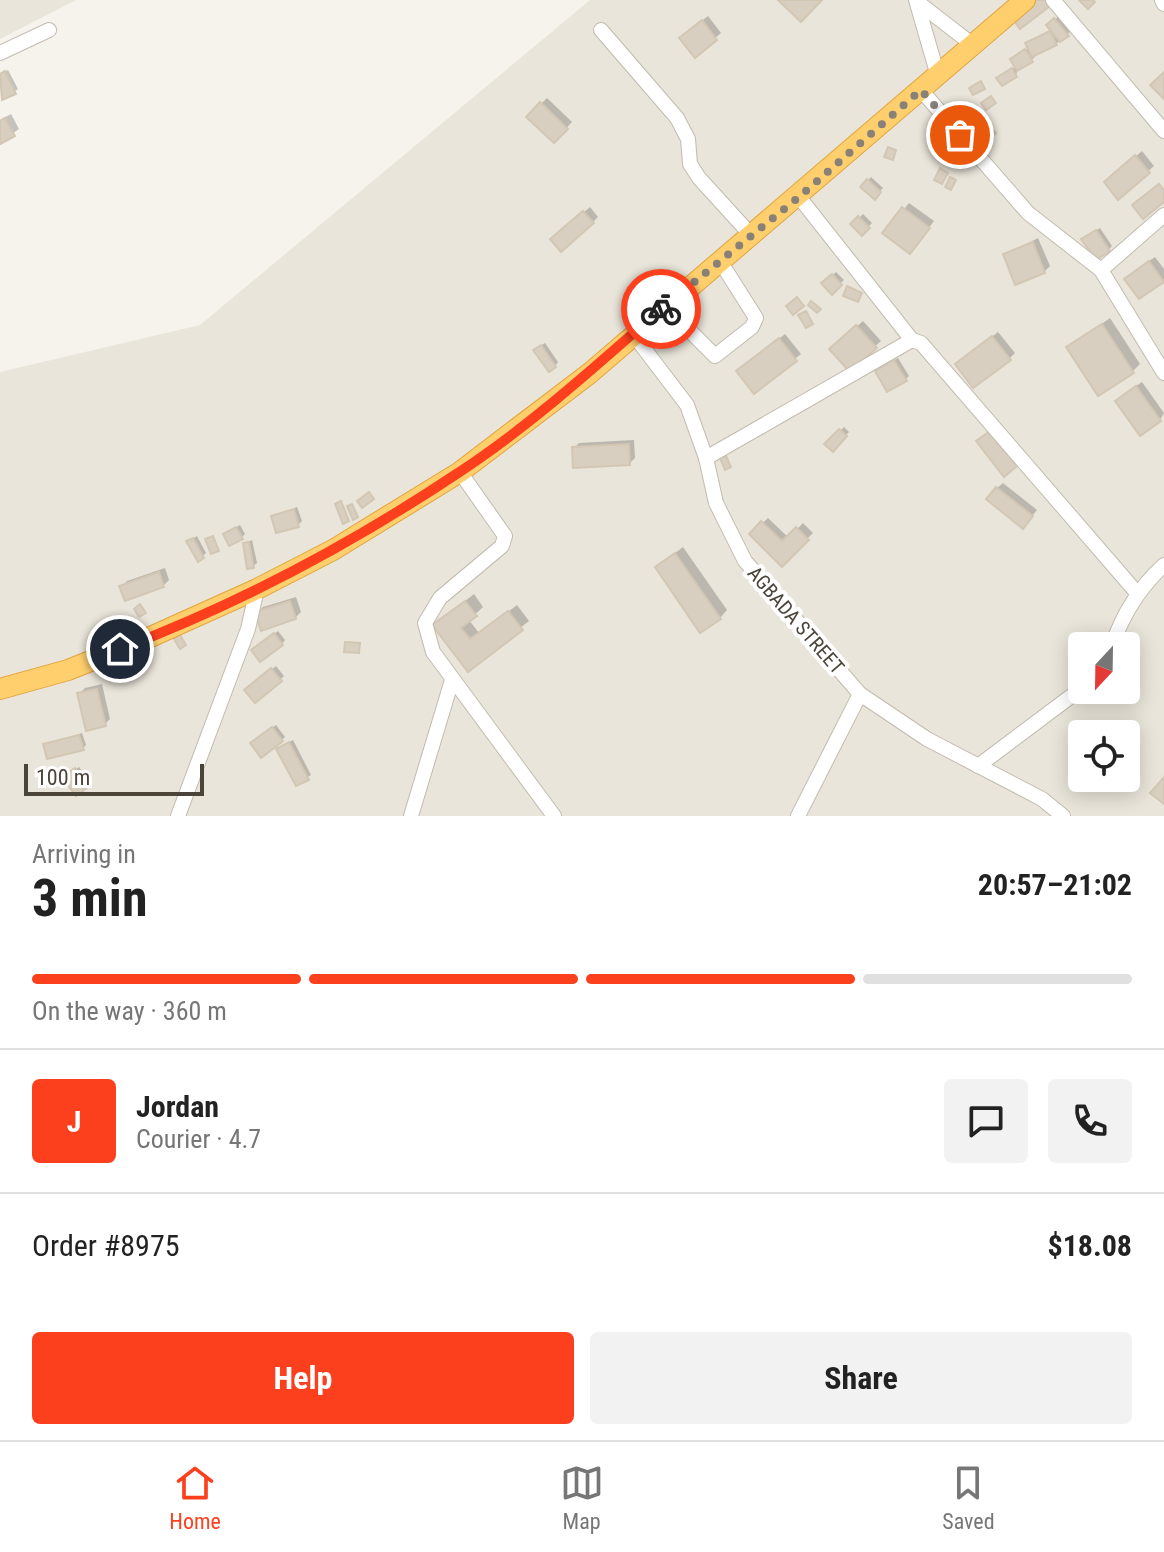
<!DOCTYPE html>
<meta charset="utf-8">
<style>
:root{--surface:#fff;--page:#f2f2f2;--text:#222;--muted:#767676;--line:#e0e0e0;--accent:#fc3f1d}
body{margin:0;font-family:"Roboto Condensed",sans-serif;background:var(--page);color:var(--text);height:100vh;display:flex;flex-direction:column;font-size:30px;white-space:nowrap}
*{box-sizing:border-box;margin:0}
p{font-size:26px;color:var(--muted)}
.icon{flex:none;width:44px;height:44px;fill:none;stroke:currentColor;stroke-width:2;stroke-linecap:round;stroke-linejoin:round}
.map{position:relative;height:816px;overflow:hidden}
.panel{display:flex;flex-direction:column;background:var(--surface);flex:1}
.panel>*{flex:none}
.needle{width:52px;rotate:202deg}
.buttons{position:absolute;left:1068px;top:632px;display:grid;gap:16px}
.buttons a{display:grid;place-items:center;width:72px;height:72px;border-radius:8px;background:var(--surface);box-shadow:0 4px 20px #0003;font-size:40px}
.scale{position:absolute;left:24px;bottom:20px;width:180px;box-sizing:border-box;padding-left:8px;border:4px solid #4b4439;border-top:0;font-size:22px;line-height:28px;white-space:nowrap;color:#4b4439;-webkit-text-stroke:6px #fff;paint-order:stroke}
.pin{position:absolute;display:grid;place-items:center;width:68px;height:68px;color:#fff;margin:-34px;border:4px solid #fff;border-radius:50%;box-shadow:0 2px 8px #0007}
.courier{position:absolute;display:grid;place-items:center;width:80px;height:80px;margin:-40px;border:6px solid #fc3f1d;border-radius:50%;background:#fff;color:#222;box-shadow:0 2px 10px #0007}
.overview em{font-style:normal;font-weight:700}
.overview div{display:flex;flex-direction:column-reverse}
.overview{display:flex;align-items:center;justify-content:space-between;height:136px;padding:0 32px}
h1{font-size:52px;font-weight:700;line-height:60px}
.bar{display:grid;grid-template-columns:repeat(4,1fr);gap:12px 8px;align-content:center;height:96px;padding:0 32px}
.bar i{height:10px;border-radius:6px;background:var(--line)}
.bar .on{background:var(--accent)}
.bar p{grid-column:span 4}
.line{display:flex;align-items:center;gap:20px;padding:0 32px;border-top:2px solid var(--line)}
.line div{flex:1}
.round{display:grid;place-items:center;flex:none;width:84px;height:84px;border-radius:8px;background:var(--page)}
.primary-button{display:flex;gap:16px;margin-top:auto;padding:16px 32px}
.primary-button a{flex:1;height:92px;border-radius:8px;background:var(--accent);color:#fff;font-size:32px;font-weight:700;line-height:92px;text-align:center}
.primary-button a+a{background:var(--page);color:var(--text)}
.dock{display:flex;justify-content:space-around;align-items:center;height:112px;border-top:2px solid var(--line);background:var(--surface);font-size:22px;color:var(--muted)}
.dock a{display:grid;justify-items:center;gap:4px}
.dock .on{color:var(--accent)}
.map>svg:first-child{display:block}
</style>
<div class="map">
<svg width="1164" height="816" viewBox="0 0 1164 816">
<rect width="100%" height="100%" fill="#f6f3ec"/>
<!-- residential -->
<g fill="#eae5da" fill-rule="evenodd">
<path d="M0,0H76L0,39Z"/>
<path d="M590,0H1164V816H0V372L200,325ZM1082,646H1126V690H1082ZM1082,734H1126V778H1082Z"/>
</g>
<!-- shadow -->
<g fill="#0003">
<path d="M708,16L721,33L695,55L687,33Z"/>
<path d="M1059,16L1071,31L1056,44L1033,55L1035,57L1018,69L1016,75L1002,83V75L1017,66L1016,56L1030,47L1031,40L1052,29L1048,25Z"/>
<path d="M8,70L18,89L3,98L0,74Z"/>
<path d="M547,98L572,122L554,141L529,116Z"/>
<path d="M11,114L19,129L0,142V120Z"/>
<path d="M1142,151L1154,166L1119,197L1112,177Z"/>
<path d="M871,177L883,188L875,197L863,186Z"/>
<path d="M909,203L934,221L915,246L885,233Z"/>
<path d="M590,207L598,217L593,222L558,234Z"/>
<path d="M863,214L872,223L862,233L853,224Z"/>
<path d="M1100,228L1112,246L1109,249L1087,236Z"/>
<path d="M1038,238L1050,266L1044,272L1005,255Z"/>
<path d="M1155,257L1164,269V279L1139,296L1132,273Z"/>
<path d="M836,272L844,280L832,292L824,283Z"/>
<path d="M1110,318L1140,364L1132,372L1069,347Z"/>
<path d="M863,321L881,341L850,369L837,344Z"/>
<path d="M998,332L1015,353L1009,359H963Z"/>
<path d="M785,334L801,354L754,391L744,366Z"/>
<path d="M545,343L558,362L555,366L539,347Z"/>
<path d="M898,358L909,376L906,379L881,368Z"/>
<path d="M1142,382L1164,413L1160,420L1123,395Z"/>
<path d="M844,427L849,432L833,449L827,444Z"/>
<path d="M634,440L635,458L630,463L574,448L579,443Z"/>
<path d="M1003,483L1037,510L1028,521L997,488Z"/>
<path d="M297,507L302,521L298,525L273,517Z"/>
<path d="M768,518L789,538L803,523L813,533L782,564L751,534Z"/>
<path d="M240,525L245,534L242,537L225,534Z"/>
<path d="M197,536L206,553L203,556L188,542Z"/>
<path d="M252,540L257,563L253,566L245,544Z"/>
<path d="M683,547L727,610L720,618L657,567Z"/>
<path d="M165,568L169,580L163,586H122L127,581Z"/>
<path d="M474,594L483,607L469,620L479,633L517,605L529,621L468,669L443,618Z"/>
<path d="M296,597L301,612L295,618L257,613L263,607Z"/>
<path d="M278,631L285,640L282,644L257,647Z"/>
<path d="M276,666L284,676L280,680L250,687Z"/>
<path d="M102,684L110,719L105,724L79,694L85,688Z"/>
<path d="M276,725L285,737L282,740H255Z"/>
<path d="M82,733L86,745L83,748L46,745Z"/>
<path d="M293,740L311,775L297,784L282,746Z"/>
<path d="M79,767L90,782L87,785L68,774Z"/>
</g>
<!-- building -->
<g fill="#d8cfc1" stroke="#d3c7b4" stroke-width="2">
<path d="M778,0H822L801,22Z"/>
<path d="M1035,0H1046L1050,6L1020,29L1012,18Z"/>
<path d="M1079,0H1093L1095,2L1088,9Z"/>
<path d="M1054,18L1069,36L1060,42L1046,25Z"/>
<path d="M702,20L717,40L695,58L679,38Z"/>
<path d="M1050,31L1057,45L1032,57L1025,43Z"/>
<path d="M1025,49L1033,62L1017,71L1010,59Z"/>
<path d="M1012,68L1017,77L1002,86L996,78Z"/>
<path d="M5,71L16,94L2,100L0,74Z"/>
<path d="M1164,72V99L1150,85Z"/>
<path d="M981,81L985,89L973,95L969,88Z"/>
<path d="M991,96L996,103L986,110L981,103Z"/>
<path d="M540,102L568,129L554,143L526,117Z"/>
<path d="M5,118L15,136L0,144V121Z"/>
<path d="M989,125L996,133L985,142L979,134Z"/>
<path d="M888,147L896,150L893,160L884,157Z"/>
<path d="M1135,155L1150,173L1118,200L1104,182Z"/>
<path d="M940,168L948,173L942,184L934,180Z"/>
<path d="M950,177L956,180L951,190L945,187Z"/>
<path d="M867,179L881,192L875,200L860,187Z"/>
<path d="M1159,184L1164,190V202L1143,219L1132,205Z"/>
<path d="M902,207L930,228L910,254L882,233Z"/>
<path d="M583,211L594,223L561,252L550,239Z"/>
<path d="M858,216L870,228L862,236L850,224Z"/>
<path d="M1096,230L1110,251L1096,260L1081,239Z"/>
<path d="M1033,242L1045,273L1015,285L1003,254Z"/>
<path d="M1149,261L1164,282L1139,299L1124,279Z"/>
<path d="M832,274L842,285L832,295L821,283Z"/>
<path d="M847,286L862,293L858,302L843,296Z"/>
<path d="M797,297L804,306L793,315L786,306Z"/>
<path d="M811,301L821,309L817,313L808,305Z"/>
<path d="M806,311L813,324L806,328L798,315Z"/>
<path d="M1102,324L1134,373L1098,396L1066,347Z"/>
<path d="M856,325L877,348L850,372L829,349Z"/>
<path d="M992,336L1011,360L973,388L955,364Z"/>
<path d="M779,338L797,361L754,394L736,371Z"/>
<path d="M541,345L556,367L549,372L533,350Z"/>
<path d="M894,360L907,381L887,392L875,371Z"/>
<path d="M1136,386L1161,421L1140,436L1115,401Z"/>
<path d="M839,429L847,436L833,452L824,444Z"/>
<path d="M990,431L1017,466L1004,477L976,441Z"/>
<path d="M629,444L630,465L573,468L572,447Z"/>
<path d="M726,456L731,467L725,470L720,458Z"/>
<path d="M996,487L1033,516L1023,529L986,499Z"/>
<path d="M369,492L374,499L362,508L357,501Z"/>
<path d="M341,501L349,521L343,524L335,504Z"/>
<path d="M352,504L358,517L353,520L347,506Z"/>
<path d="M294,509L299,527L276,533L271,516Z"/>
<path d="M761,521L782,541L796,527L809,540L782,567L749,534Z"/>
<path d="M236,527L243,539L229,546L223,534Z"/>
<path d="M213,536L219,551L211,554L205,539Z"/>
<path d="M193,538L204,558L198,562L186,541Z"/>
<path d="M249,542L254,568L247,569L243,543Z"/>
<path d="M675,553L721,619L700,633L655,567Z"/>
<path d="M159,572L164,587L125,601L119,586Z"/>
<path d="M290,601L296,619L261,631L255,612Z"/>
<path d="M465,601L477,616L461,628L470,639L508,611L523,630L468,672L432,625Z"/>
<path d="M140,604L146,613L139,617L134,609Z"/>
<path d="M274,633L283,645L260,662L251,650Z"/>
<path d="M180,635L186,645L180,649L174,639Z"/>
<path d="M345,642L360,643L359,653L344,652Z"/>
<path d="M271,668L282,681L255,703L244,690Z"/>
<path d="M97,689L106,726L86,731L77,693Z"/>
<path d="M272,727L283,741L261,758L250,743Z"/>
<path d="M79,735L84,750L47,759L43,744Z"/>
<path d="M289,742L309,780L296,786L276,749Z"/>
<path d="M75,768L88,787L76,796L62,777Z"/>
<path d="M1164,777V804L1150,793Z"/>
</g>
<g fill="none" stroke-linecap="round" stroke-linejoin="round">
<defs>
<g id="minor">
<path d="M916,0L938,76"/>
<path d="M1053,0L1164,131"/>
<path d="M1162,0L1164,4"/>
<path d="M920,4L973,45"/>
<path d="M601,30L677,118L688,139L690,164L699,178L751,235"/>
<path d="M0,53L49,30"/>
<path d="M921,90L1028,213L1101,270L1164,373"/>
<path d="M799,197L912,340"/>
<path d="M1101,270L1164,215"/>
<path d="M665,306L715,356L752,327L756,318L720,261"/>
<path d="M633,334L687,405L706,458L716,503L745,561L860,694L927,739L1042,799L1063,816"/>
<path d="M706,458L912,340L921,343L1137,593"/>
<path d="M460,472L505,536L502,546L440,598L425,623L433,652L554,816"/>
<path d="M1112,646C1123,613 1139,588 1164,565"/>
<path d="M978,766L1082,688"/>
<path d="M178,816L248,629L257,589"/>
<path d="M411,816L452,680"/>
<path d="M798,816L860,694"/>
</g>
<path id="highway" d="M0,689L68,670L146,639L257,589L333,550L460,472L590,373L1025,0"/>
</defs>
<!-- minor casing -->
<use href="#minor" stroke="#c2bbae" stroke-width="16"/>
<!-- highway casing -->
<use href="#highway" stroke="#e0a43c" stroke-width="22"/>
<!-- minor -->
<use href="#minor" stroke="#fff" stroke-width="14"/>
<!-- highway -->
<use href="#highway" stroke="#ffcf6e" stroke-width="20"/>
</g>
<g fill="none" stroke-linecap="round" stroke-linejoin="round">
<!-- done -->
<path stroke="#878178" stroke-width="8" stroke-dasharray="0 14.4" d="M661,309L799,197L921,90L960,135"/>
<!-- route -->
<path stroke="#fc3f1d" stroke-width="10" d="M120,649C239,604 353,543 458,473C531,425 596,366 661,309"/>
</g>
<g text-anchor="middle" stroke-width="8" stroke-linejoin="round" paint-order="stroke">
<!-- street labels -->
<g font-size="20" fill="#4b4439" stroke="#fff">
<text transform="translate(796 620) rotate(49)" y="7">AGBADA STREET</text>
</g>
</g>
</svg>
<div class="buttons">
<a><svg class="needle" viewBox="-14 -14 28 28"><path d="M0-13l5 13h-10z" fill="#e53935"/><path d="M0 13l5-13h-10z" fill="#767676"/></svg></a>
<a><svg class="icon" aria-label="locate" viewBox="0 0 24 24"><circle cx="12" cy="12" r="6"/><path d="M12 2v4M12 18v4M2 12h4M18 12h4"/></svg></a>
</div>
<div class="scale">100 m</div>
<div class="pin" style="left:960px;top:135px;background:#ea580c"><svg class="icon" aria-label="bag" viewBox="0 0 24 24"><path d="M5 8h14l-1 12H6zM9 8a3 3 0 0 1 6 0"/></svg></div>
<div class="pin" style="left:120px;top:649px;background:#1f2937"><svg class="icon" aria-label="home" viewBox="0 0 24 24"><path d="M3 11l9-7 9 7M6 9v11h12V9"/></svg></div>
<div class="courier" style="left:661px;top:309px"><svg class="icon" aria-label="bike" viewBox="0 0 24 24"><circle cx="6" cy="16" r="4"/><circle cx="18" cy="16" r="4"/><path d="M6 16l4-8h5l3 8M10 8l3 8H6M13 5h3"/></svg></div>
</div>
<section class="panel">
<div class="overview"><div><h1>3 min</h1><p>Arriving in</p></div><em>20:57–21:02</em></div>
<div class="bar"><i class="on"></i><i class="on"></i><i class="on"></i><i></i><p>On the way · 360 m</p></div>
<div class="line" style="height:144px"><b class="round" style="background:var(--accent);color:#fff">J</b><div><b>Jordan</b><p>Courier · 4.7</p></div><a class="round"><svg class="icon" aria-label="chat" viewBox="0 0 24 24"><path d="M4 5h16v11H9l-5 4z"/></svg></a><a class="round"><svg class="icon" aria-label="phone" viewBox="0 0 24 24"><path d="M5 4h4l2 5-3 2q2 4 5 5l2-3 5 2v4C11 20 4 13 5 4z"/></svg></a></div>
<div class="line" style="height:104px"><div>Order #8975</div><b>$18.08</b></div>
<div class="primary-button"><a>Help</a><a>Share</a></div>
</section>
<nav class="dock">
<a class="on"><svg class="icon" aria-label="home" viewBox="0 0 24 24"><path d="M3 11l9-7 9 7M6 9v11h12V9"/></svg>Home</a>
<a><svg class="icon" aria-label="map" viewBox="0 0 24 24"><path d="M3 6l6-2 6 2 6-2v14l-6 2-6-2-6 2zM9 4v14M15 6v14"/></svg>Map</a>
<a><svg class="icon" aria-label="saved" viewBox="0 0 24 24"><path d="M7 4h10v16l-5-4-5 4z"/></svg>Saved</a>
</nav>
